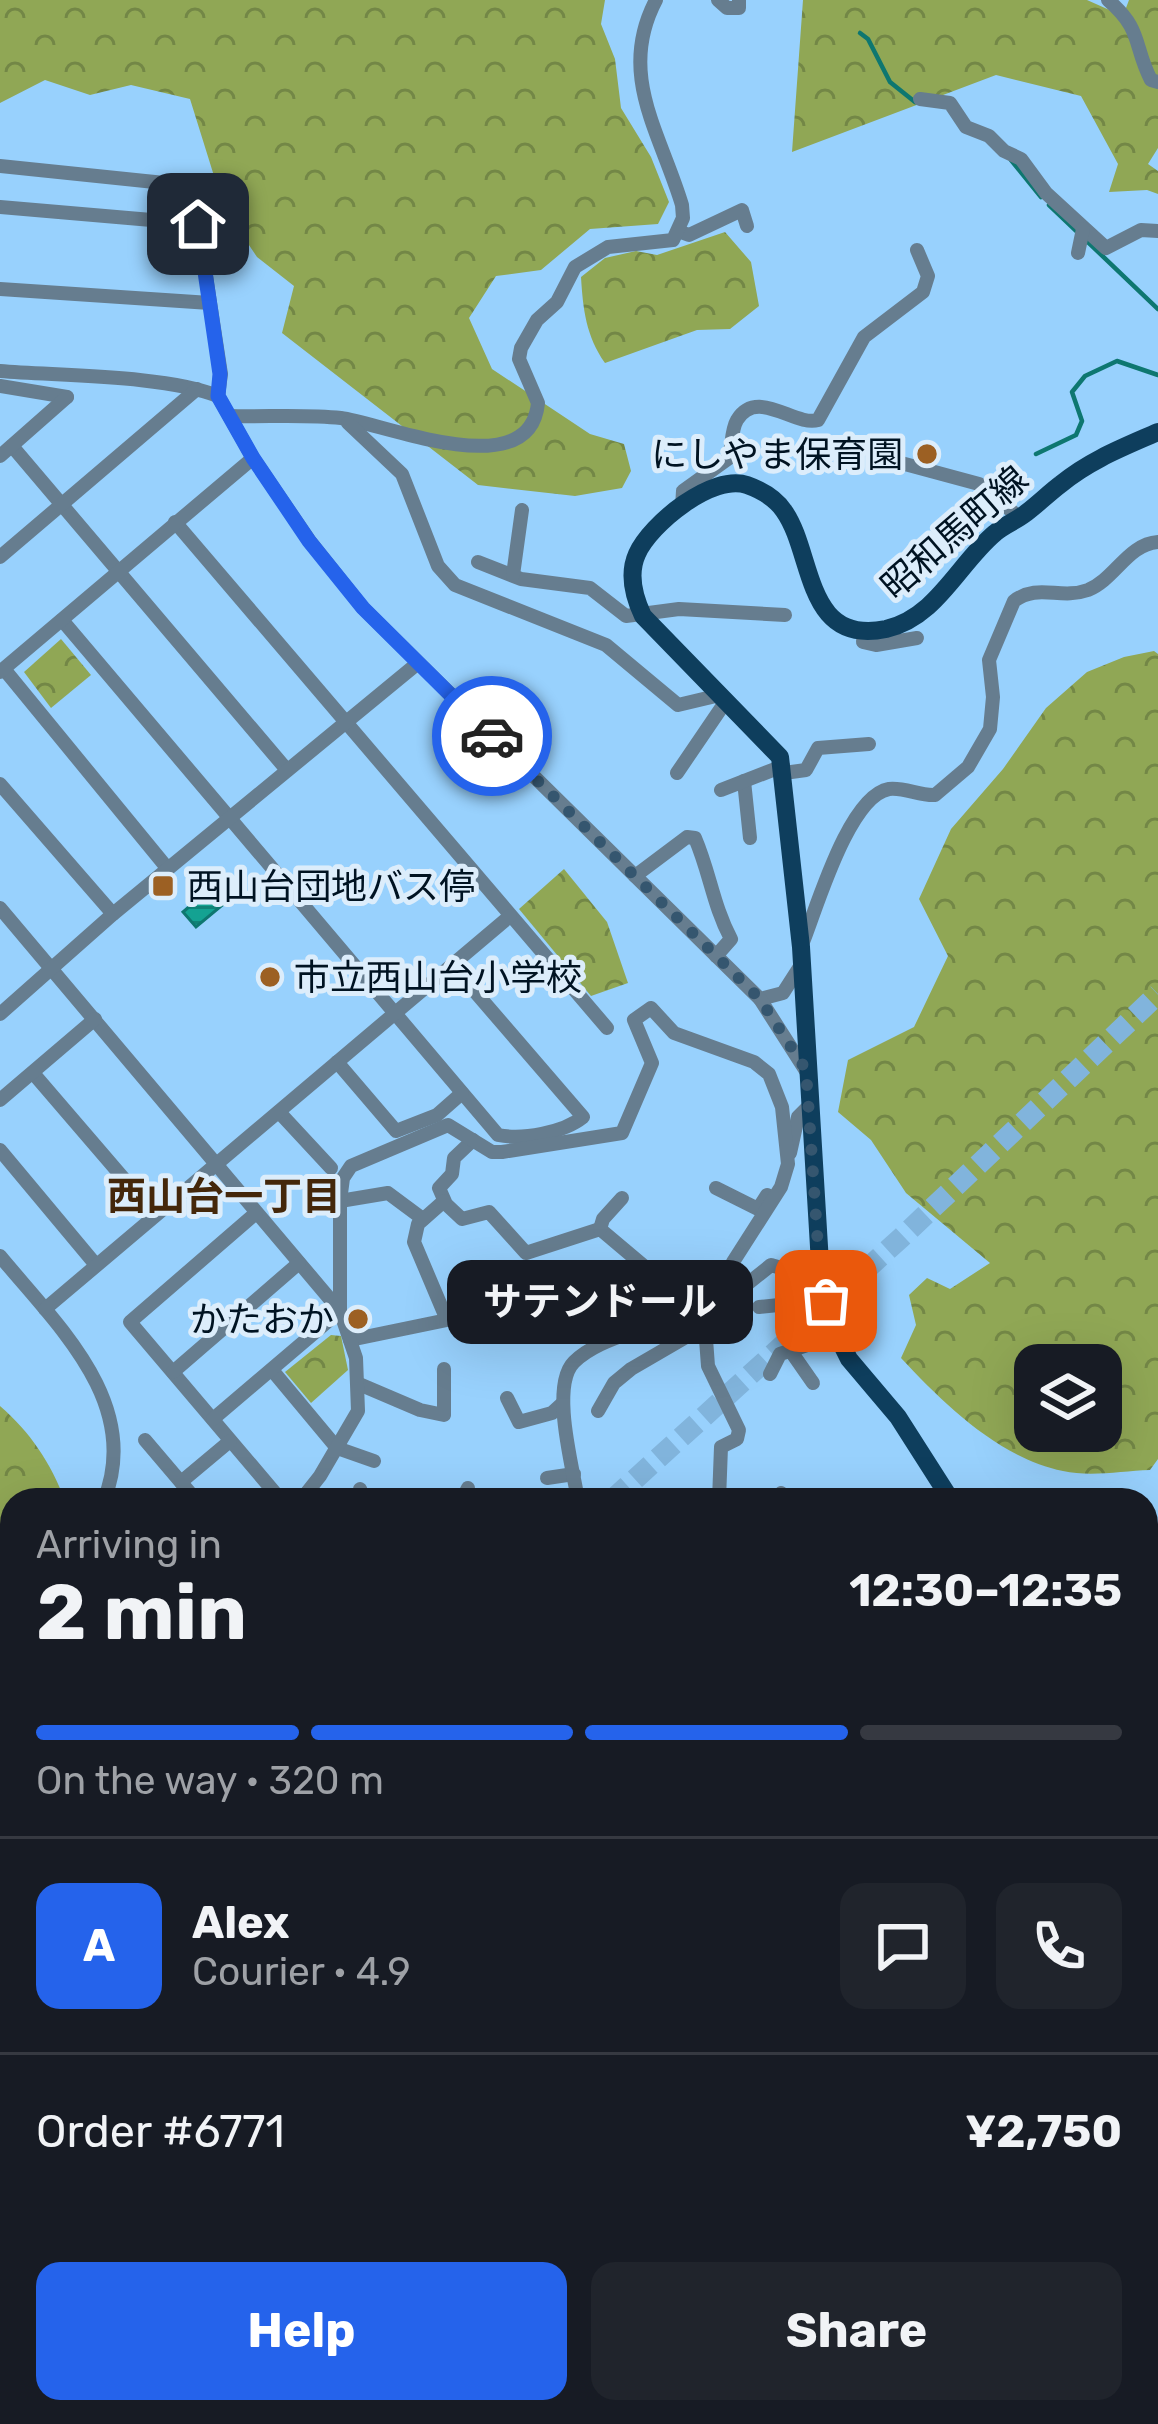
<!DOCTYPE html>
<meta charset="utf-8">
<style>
:root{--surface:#171b24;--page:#20242c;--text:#f1f3f6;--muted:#9ea1a6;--line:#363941;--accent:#2563eb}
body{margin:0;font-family:Rubik,"Noto Sans JP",sans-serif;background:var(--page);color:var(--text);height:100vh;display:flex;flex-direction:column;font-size:45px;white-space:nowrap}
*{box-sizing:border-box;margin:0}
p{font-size:39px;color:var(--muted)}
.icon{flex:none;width:66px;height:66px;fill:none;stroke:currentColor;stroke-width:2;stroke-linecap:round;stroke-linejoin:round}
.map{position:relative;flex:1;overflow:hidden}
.panel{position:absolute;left:0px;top:1488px;width:1158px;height:936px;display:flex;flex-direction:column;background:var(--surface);border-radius:36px 36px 0 0;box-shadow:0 12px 48px #0002}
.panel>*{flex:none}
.tools{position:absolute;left:1014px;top:1344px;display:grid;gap:24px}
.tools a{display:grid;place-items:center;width:108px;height:108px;border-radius:24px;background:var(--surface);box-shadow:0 12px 48px #0002;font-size:60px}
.pin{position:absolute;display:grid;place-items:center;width:102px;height:102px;color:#fff;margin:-51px;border-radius:24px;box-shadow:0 6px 18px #0006}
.courier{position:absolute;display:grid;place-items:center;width:120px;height:120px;margin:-60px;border:9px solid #2563eb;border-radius:50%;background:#fff;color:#222;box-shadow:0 3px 15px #0007}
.bubble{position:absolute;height:84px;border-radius:24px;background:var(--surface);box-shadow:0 12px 48px #0002;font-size:39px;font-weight:700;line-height:84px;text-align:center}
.headline em{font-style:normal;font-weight:700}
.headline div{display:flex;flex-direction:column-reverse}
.headline{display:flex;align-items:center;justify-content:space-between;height:204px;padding:0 36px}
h1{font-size:78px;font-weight:700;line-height:90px}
.bar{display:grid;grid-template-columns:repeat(4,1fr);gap:18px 12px;align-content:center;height:144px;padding:0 36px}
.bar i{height:15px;border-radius:9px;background:var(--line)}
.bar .on{background:var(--accent)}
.bar p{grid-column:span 4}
.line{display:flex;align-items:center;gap:30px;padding:0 36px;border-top:3px solid var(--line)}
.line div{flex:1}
.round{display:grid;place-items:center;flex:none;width:126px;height:126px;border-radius:24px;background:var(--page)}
.action{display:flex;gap:24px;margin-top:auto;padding:24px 36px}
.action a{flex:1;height:138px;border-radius:24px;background:var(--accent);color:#fff;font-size:48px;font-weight:700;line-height:138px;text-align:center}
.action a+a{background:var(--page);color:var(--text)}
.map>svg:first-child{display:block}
</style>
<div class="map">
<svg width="1158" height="2424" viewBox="0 0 1158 2424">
<defs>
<pattern id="forest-crowns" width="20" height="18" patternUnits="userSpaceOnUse" patternTransform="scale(3)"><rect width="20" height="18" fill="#90a755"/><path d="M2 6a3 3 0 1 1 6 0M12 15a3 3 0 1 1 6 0" fill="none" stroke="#738746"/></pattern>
<pattern id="water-rules" width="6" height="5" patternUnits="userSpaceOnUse" patternTransform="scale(3)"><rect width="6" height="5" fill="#14a292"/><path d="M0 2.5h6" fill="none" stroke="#108377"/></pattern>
</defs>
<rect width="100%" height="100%" fill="#98d1fd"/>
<!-- built -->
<path fill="#84c4f3" d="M12,2220V2409L0,2398V2271Z"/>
<!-- forest -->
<g fill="url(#forest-crowns)" fill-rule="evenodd">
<path d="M0,0H605L601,24L615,59L621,108L651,157L669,202L658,224L590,229L541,270L496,276L469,318L492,369L590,434L624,444L631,471L622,488L575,496L478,485L282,333L294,286L257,257L224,208L190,99L131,85L90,95L45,80L0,103Z"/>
<path d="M803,0H1087L1123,16L1129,0H1158V148L1148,164L1158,171V194L1147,190L1109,192L1118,164L1081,96L996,75L792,152Z"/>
<path d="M725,232L751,262L759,306L730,329L697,330L605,363C586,336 583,309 581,277L605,258L636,251L657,255Z"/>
<path d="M61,639L91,675L51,708L24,672Z"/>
<path d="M1154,651L1158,654V1459L1150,1470C1122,1471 1090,1477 1063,1471C999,1458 944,1404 901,1358L916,1325L909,1295L927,1278L950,1289L990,1263L906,1193L871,1140L838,1112L848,1060L914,1027L948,956L919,899L951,829L1003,769L1046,708L1087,672L1124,657ZM1035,1365H1101V1431H1035Z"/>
<path d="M564,869L607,922L628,983L591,996L519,909Z"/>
<path d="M331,1335L341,1336L348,1370L311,1403L285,1372Z"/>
<path d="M0,1406C31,1433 50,1462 65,1500H12V2097L0,2127Z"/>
<path d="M1153,1518L1147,1564L1158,1567V1696L1146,1680V1520Z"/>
</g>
<!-- water -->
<path fill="url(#water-rules)" stroke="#0e7770" stroke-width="3" d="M219,881L232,897L196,927L183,912Z"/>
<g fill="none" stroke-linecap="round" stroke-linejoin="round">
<!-- stream -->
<g stroke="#0e7770" stroke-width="4.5">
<path d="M860,33L868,39L890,82L915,102"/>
<path d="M1011,160L1041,197"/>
<path d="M1049,205L1158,309"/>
<path d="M1036,454L1076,435L1082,421L1072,392L1085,376L1117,361L1158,375"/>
<path d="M1146,1764L1158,1758"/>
</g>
<!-- highway-tunnel -->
<g stroke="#81b4dc" stroke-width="21" stroke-dasharray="21 10" stroke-linecap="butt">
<path d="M612,1500L902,1237L1158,994"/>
<path d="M0,2081L12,2069"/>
</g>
<!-- minor -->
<g stroke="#667d8f" stroke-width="14">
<path d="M718,0L727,8H739V0"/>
<path d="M1108,0C1143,30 1133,45 1151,80L1158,82"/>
<path d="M920,99L950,103L966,127L989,136L1004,151L1021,159L1046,193L1106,248L1141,230L1158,231"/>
<path d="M0,166L174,184L191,202L198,224L221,374L218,396L253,458L309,540L363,608L760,999L783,993L801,965"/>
<path d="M0,207L198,224"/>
<path d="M678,231L689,235L742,210L747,226"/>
<path d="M1078,253L1083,229"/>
<path d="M0,289L210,303"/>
<path d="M0,371C60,376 165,375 218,396"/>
<path d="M0,386L67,397"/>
<path d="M230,416C266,417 305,414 341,418C385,424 530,486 538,403L519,359L521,348L537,320L557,302L575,267L608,247L673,240L683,218L682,205C660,132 617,74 656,0"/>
<path d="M348,423L402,474L438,566L455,585L606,645L678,705L720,695"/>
<path d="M12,446L287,770"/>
<path d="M0,456L67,397"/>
<path d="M890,460L979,484L1020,518"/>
<path d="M682,507L683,491L729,458C732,447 731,430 737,420C757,387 795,427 818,420L864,337L923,292L928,276L917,250"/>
<path d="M175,522L607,1028"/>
<path d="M0,557L197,389"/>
<path d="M478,562L521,579L590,588L626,616L679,609L785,615"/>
<path d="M513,575L522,510"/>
<path d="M62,620L498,1135C522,1140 563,1133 583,1117L452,965"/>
<path d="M864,631L863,642L876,645L917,638"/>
<path d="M4,669L168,869"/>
<path d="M0,672L253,458"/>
<path d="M677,773L726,701"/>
<path d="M784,773L806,770L818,748L869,744"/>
<path d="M744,781L750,838"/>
<path d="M0,784L113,914"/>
<path d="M721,790L783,766"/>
<path d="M635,876L687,837L695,838C710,873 713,905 731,939L716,956"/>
<path d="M0,908L340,1311"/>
<path d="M803,942C817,907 849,796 889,789C904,787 920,796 935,795L968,767L990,729L993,697L989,660L1014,601C1038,583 1060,600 1088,590C1115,579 1128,544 1158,542"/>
<path d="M760,999L806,1071"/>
<path d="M0,1014L113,914L418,663"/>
<path d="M337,1062L396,1131L437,1115L462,1093"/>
<path d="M33,1073L155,1215"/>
<path d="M0,1100L95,1019"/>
<path d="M279,1112L331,1168"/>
<path d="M473,1140L454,1158L452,1174L439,1188L446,1204L462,1219L489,1212L526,1253L600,1229L657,1277L699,1271L726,1277"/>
<path d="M0,1150L96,1265"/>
<path d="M790,1153L798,1117L808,1107"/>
<path d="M716,1188L758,1209L767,1195"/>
<path d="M340,1201L388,1193L423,1219"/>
<path d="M256,1213L130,1322L281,1500"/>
<path d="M600,1229L603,1219L622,1198"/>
<path d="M0,1256C56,1324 143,1403 104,1500"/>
<path d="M759,1307L826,1300"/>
<path d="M45,1309L510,916"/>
<path d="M690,1309L722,1280"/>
<path d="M710,1314L771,1265L821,1280"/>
<path d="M705,1326L708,1366L739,1430L737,1439L721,1447L719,1500"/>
<path d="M350,1340L447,1320L414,1242L418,1224L444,1201"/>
<path d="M790,1350L813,1383"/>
<path d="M272,1370L337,1448L374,1461"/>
<path d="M173,1372L299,1263"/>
<path d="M770,1374L780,1354L837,1335"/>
<path d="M359,1384L420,1410L444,1415V1369"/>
<path d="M507,1398L519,1422L552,1413L563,1403"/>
<path d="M213,1419L340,1311"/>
<path d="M145,1440L196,1500"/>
<path d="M547,1478L574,1474"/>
<path d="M181,1482L230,1441"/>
<path d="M360,1489L364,1500"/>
<path d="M301,1500L320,1476L358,1411L356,1358L340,1311V1201L343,1178L351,1166L448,1125L492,1152H502L622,1133L652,1063L634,1020L651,1008L674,1033L754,1062L769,1074L782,1107L788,1164L781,1187L733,1262L705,1326L631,1369L614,1383L598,1411"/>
<path d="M462,1500L468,1488"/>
<path d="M578,1500C573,1468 550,1386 574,1362C593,1343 625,1335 650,1325L678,1338"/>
<path d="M779,1500L781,1493"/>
<path d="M1146,2274L1158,2291"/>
<path d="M224,2412L242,2424"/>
<path d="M757,2412L758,2424"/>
<path d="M125,2424L128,2412"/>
<path d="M278,2424L292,2412"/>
<path d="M302,2424L313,2412"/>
<path d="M348,2424L356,2412"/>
<path d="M374,2424L378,2412"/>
<path d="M392,2424L396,2412"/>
<path d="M655,2424L661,2412"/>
<path d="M687,2424L711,2412"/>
</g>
<!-- major -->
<g stroke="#0e3e5d" stroke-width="18">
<path d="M951,1500L898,1417L849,1359L837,1335L821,1280L801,947L780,757L643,616C634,597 628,574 637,554C650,524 713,473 747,485C761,490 776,499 784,511C814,553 804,646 886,629C937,617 958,564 995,533C1004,525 1016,521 1026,513C1038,504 1049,493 1061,484C1090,460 1124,447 1158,432"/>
<path d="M218,2424L219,2412"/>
</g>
</g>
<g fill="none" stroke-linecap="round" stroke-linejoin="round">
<!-- done -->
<path stroke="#35566f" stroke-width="12" stroke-dasharray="0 21.6" d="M492,736L760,999L806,1070L818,1247L826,1301"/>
<!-- route -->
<path stroke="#2563eb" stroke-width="15" d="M198,224L220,374L218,396L253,458L309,541L363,608L492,736"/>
</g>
<!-- markers -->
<g fill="#9c6023" stroke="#dcedfb" stroke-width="4.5">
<circle cx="927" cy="454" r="12"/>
<rect x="151" y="874" width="24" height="24" rx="6"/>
<circle cx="270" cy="977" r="12"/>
<circle cx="358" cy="1319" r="12"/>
</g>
<g text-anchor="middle" stroke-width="10" stroke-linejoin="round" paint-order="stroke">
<!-- poi labels -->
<g font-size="36" fill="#001322" stroke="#dcedfb" text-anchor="end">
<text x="903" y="467">にしやま保育園</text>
<text x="187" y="899" text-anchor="start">西山台団地バス停</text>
<text x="294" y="990" text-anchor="start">市立西山台小学校</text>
<text x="334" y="1332">かたおか</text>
</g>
<!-- street labels -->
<g font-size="36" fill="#001322" stroke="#dcedfb">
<text transform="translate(954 532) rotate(-41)" y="13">昭和馬町線</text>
</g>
<!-- neighbourhood labels -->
<g font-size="39" font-weight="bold" fill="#44270a" stroke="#dcedfb">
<text x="224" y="1210">西山台一丁目</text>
</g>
</g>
</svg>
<div class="tools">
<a><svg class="icon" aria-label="layers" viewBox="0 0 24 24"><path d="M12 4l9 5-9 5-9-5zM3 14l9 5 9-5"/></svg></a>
</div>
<div class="pin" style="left:826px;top:1301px;background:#ea580c"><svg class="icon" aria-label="bag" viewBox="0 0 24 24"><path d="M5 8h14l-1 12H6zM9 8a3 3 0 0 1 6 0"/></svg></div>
<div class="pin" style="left:198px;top:224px;background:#1f2937"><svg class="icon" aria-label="home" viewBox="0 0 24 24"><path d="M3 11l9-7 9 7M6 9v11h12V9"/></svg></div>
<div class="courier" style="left:492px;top:736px"><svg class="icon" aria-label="car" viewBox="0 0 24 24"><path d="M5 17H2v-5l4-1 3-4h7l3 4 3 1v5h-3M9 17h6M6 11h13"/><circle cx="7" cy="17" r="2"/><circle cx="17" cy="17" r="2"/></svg></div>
<div class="bubble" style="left:447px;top:1260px;width:306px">サテンドール</div>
<section class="panel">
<div class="headline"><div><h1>2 min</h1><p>Arriving in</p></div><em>12:30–12:35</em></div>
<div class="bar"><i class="on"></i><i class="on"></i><i class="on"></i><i></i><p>On the way · 320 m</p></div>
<div class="line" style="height:216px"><b class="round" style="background:var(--accent);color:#fff">A</b><div><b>Alex</b><p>Courier · 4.9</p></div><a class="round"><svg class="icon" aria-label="chat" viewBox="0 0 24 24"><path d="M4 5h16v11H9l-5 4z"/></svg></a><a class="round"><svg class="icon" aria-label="phone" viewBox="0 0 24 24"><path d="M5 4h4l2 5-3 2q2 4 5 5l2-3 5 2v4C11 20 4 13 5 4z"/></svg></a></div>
<div class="line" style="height:156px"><div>Order #6771</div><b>¥2,750</b></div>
<div class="action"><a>Help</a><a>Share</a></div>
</section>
</div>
